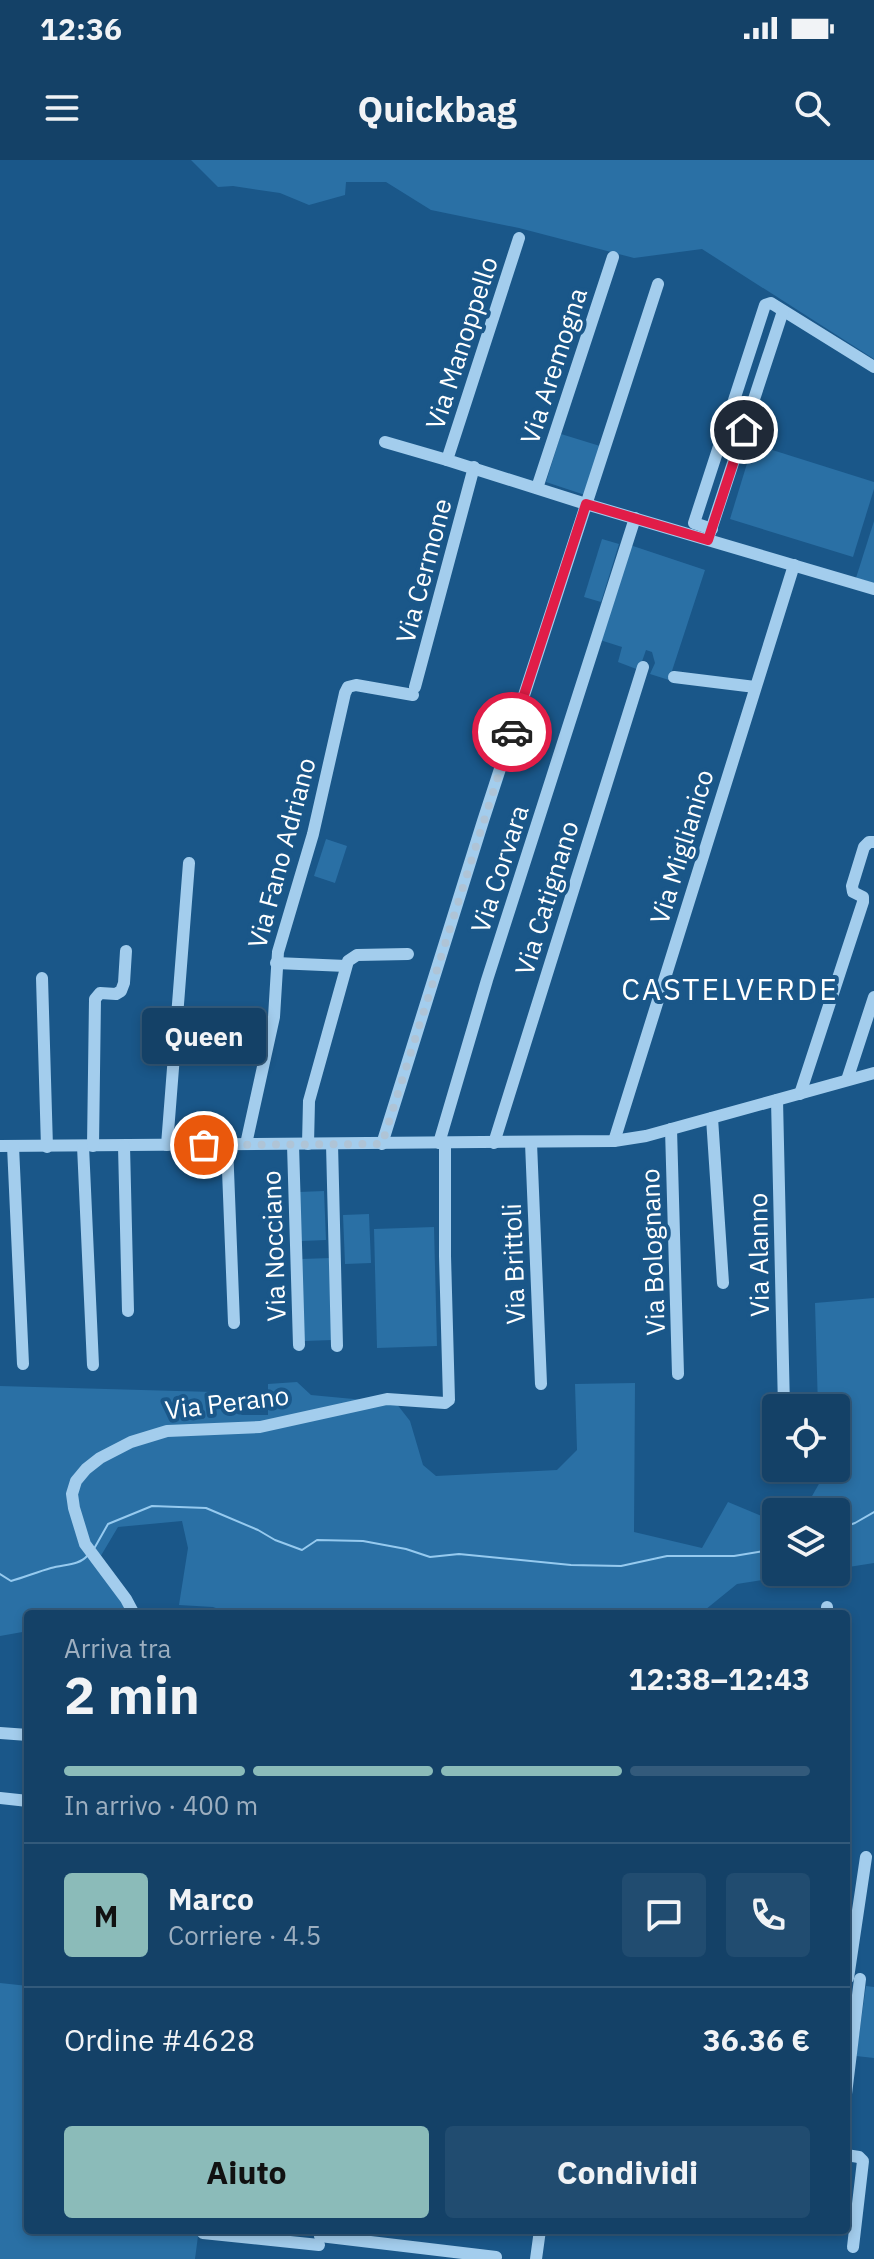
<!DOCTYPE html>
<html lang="it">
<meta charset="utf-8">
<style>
:root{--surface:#144167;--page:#214c70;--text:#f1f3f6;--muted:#9dafc0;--line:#335a7b;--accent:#8bbbb9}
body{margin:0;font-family:"IBM Plex Sans",sans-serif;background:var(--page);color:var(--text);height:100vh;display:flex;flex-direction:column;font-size:30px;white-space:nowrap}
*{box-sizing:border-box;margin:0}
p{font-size:26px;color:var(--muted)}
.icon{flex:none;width:44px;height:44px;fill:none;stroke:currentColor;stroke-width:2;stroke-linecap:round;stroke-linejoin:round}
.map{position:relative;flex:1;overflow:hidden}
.details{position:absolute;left:24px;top:1450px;width:826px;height:624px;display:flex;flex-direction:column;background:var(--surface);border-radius:8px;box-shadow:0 4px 12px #0003,0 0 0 2px var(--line)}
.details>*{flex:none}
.fabs{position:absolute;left:762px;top:1234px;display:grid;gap:16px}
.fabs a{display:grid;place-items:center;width:88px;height:88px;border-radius:8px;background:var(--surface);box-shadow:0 4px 12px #0003,0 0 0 2px var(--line);font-size:40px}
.pin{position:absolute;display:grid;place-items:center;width:68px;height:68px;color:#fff;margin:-34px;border:4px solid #fff;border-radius:50%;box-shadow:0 2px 8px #0007}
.courier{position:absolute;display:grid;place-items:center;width:80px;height:80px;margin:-40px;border:6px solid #e11d48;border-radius:50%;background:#fff;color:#222;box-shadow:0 2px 10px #0007}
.bubble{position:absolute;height:56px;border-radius:8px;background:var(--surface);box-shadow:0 4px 12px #0003,0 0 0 2px var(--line);font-size:26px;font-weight:700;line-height:56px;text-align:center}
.overview em{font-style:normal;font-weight:700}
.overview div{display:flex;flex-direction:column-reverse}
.overview{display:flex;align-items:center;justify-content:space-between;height:136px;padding:0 40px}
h1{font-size:52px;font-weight:700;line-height:60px}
.bar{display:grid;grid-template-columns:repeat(4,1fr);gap:12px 8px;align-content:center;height:96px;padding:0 40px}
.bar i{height:10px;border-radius:6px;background:var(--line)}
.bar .active{background:var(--accent)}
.bar p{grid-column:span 4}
.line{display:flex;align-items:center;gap:20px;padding:0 40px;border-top:2px solid var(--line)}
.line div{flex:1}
.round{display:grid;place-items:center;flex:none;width:84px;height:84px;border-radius:8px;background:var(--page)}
.button{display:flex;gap:16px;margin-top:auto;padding:16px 40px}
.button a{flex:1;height:92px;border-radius:8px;background:var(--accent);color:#111;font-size:32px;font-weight:700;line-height:92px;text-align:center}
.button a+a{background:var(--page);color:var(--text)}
.status{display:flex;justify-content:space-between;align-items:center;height:56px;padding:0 40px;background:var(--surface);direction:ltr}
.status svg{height:22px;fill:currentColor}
header{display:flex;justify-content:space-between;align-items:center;height:104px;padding:0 40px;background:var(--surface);font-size:36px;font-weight:700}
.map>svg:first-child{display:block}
</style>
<div class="status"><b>12:36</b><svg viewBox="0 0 49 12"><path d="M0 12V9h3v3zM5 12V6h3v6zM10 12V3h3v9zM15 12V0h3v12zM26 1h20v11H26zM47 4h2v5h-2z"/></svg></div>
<header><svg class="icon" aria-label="menu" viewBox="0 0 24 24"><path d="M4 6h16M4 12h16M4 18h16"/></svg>Quickbag<svg class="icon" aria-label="search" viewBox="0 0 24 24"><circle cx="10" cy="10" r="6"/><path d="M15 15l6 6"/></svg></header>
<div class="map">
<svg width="874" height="2099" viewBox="0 0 874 2099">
<rect width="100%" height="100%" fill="#1a5789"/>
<!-- green -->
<g fill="#2a70a5">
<path d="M191,0H874V199L702,89L634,98L519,68L431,50L386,22H346L345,35L309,45L280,33L233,26L218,27Z"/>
<path d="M561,274L600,286L585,335L546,322Z"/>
<path d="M753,284L874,322V329L853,397L730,359Z"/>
<path d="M874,361V423L856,418Z"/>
<path d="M602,379L619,384L601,442L584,437Z"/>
<path d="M630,385L705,410L669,520L650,514L655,503L652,492L646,490L639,510L618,502L622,487L600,480Z"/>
<path d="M326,679L347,686L335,723L314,716Z"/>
<path d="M324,1031L326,1080L301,1081L299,1032Z"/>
<path d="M369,1054L371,1103L345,1104L343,1055Z"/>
<path d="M434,1067L437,1186L377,1188L374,1069Z"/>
<path d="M331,1098L333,1180L304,1181L301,1099Z"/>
<path d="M874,1138V1403L836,1409V1352H803L820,1322V1308H836V1248H818L815,1143Z"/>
<path d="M297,1222L311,1235L396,1243L410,1261L423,1305L436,1316L557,1310L577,1290L575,1224L635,1223L634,1372L702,1388L728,1342L776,1362V1412H813L737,1424L700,1454H233L213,1447L179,1445L188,1388L182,1361L118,1367L96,1404L129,1452L117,1454H28V1471L0,1476V1226L213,1232L242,1255H268V1224Z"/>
<path d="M0,1823L28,1826V2070H150L198,2076L195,2099H0Z"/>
<path d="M866,1826L874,1827V1898L856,1896Z"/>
</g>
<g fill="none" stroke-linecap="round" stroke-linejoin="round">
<!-- stream -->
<g stroke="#96caef" stroke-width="2">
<path d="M836,1370L855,1363L874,1352"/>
<path d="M95,1387L108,1364L152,1346L206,1348L258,1370L275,1380L302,1390L317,1380L363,1381L406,1389L430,1397L459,1394L571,1405L621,1406L667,1396H734L776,1389"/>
<path d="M0,1414L11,1421C25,1417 37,1412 51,1408C64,1404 79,1406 88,1395"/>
</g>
<!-- minor -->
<g stroke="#a3cded" stroke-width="12">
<path d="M519,78L447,300L586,344L874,429"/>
<path d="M385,282L447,300"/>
<path d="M537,328L613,97"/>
<path d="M712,369L694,363L765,145L771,143L874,207"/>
<path d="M710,373L783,151"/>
<path d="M674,517L755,527"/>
<path d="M415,527L474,307"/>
<path d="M276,803L346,806"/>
<path d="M42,818L47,987"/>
<path d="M847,920L874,837"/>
<path d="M800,934L863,742V737L853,732L852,726L864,687L869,682H874"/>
<path d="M777,940L784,1248"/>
<path d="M712,958L723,1123"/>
<path d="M671,969L678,1214"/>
<path d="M614,981L794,405"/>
<path d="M439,983L487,820L635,358"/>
<path d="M494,983L643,507"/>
<path d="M531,983L541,1224"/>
<path d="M246,984L274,857L278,792L313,674L345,533L348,527L356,525L413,535"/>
<path d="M308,984L309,941L348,801L357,795L408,794"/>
<path d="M332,984L337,1186"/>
<path d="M382,984L483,661L658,124"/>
<path d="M167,985L189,703"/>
<path d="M227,985L234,1163"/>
<path d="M293,985L299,1185"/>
<path d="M0,986L614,981L646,976L874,913"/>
<path d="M13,986L23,1204"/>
<path d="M83,986L93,1205"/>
<path d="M93,986L95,839L100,833L116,834L121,831L124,823L126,791"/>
<path d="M124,986L128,1151"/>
<path d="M134,1454L126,1439L85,1384L74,1348L72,1334L76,1321L86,1309L100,1298L131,1282L167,1271L260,1267L387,1239L445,1243L449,1240L445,1096V983"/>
<path d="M827,1454V1447"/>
<path d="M0,1573L28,1575"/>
<path d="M0,1638L28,1641"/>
<path d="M848,1818L866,1697"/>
<path d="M846,1934L860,1819"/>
<path d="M846,1995L859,1997L863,2001L853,2087"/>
<path d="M203,2073L319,2085"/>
<path d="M320,2076L496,2097"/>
<path d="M536,2099L540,2070"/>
</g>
</g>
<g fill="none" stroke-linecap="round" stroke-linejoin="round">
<!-- done -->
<path stroke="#afc4d6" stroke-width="8" stroke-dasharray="0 14.4" d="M204,985L382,984L512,572"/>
<!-- route -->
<path stroke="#e11d48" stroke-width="10" d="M512,572L586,344L708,380L744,270"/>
</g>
<g text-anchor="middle" stroke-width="8" stroke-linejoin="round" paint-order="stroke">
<!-- street labels -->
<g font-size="26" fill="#fff" stroke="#1a5789">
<text transform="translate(462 183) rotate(-72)" y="9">Via Manoppello</text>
<text transform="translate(554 206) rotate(-72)" y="9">Via Aremogna</text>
<text transform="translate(424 411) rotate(-75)" y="9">Via Cermone</text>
<text transform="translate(682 687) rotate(-73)" y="9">Via Miglianico</text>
<text transform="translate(282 693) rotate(-75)" y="9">Via Fano Adriano</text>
<text transform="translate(500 709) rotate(-72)" y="9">Via Corvara</text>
<text transform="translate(547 738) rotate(-73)" y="9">Via Catignano</text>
<text transform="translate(274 1086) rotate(-92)" y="9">Via Nocciano</text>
<text transform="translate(653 1092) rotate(-92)" y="9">Via Bolognano</text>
<text transform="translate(759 1095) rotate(-91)" y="9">Via Alanno</text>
<text transform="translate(514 1104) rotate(-92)" y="9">Via Brittoli</text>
<text transform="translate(227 1243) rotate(-7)" y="9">Via Perano</text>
</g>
<!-- quarter labels -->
<g font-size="30" letter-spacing="2" fill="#fff" stroke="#1a5789">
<text x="730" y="840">CASTELVERDE</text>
</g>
</g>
</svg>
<div class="fabs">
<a><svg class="icon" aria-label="locate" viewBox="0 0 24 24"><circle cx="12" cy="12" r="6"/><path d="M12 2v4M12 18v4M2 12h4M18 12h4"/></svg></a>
<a><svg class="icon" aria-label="layers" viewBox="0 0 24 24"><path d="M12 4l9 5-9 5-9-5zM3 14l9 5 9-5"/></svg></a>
</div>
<div class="pin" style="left:204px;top:985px;background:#ea580c"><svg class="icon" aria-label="bag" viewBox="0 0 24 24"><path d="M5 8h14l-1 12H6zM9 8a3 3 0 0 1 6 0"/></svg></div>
<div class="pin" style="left:744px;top:270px;background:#1f2937"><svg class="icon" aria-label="home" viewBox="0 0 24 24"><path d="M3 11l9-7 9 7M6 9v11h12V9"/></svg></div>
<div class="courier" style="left:512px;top:572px"><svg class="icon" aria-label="car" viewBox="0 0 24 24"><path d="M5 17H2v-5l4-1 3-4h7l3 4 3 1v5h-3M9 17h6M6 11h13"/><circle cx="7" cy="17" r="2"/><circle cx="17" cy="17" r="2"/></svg></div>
<div class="bubble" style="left:142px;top:848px;width:124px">Queen</div>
<section class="details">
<div class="overview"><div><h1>2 min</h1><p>Arriva tra</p></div><em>12:38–12:43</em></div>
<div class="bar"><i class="active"></i><i class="active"></i><i class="active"></i><i></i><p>In arrivo · 400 m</p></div>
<div class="line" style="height:144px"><b class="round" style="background:var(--accent);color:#111">M</b><div><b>Marco</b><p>Corriere · 4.5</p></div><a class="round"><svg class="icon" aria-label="chat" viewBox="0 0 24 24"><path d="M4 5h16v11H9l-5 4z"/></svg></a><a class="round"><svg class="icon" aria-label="phone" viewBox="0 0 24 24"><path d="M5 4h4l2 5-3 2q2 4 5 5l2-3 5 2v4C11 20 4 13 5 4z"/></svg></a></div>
<div class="line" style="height:104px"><div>Ordine #4628</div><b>36.36 €</b></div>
<div class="button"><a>Aiuto</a><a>Condividi</a></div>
</section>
</div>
